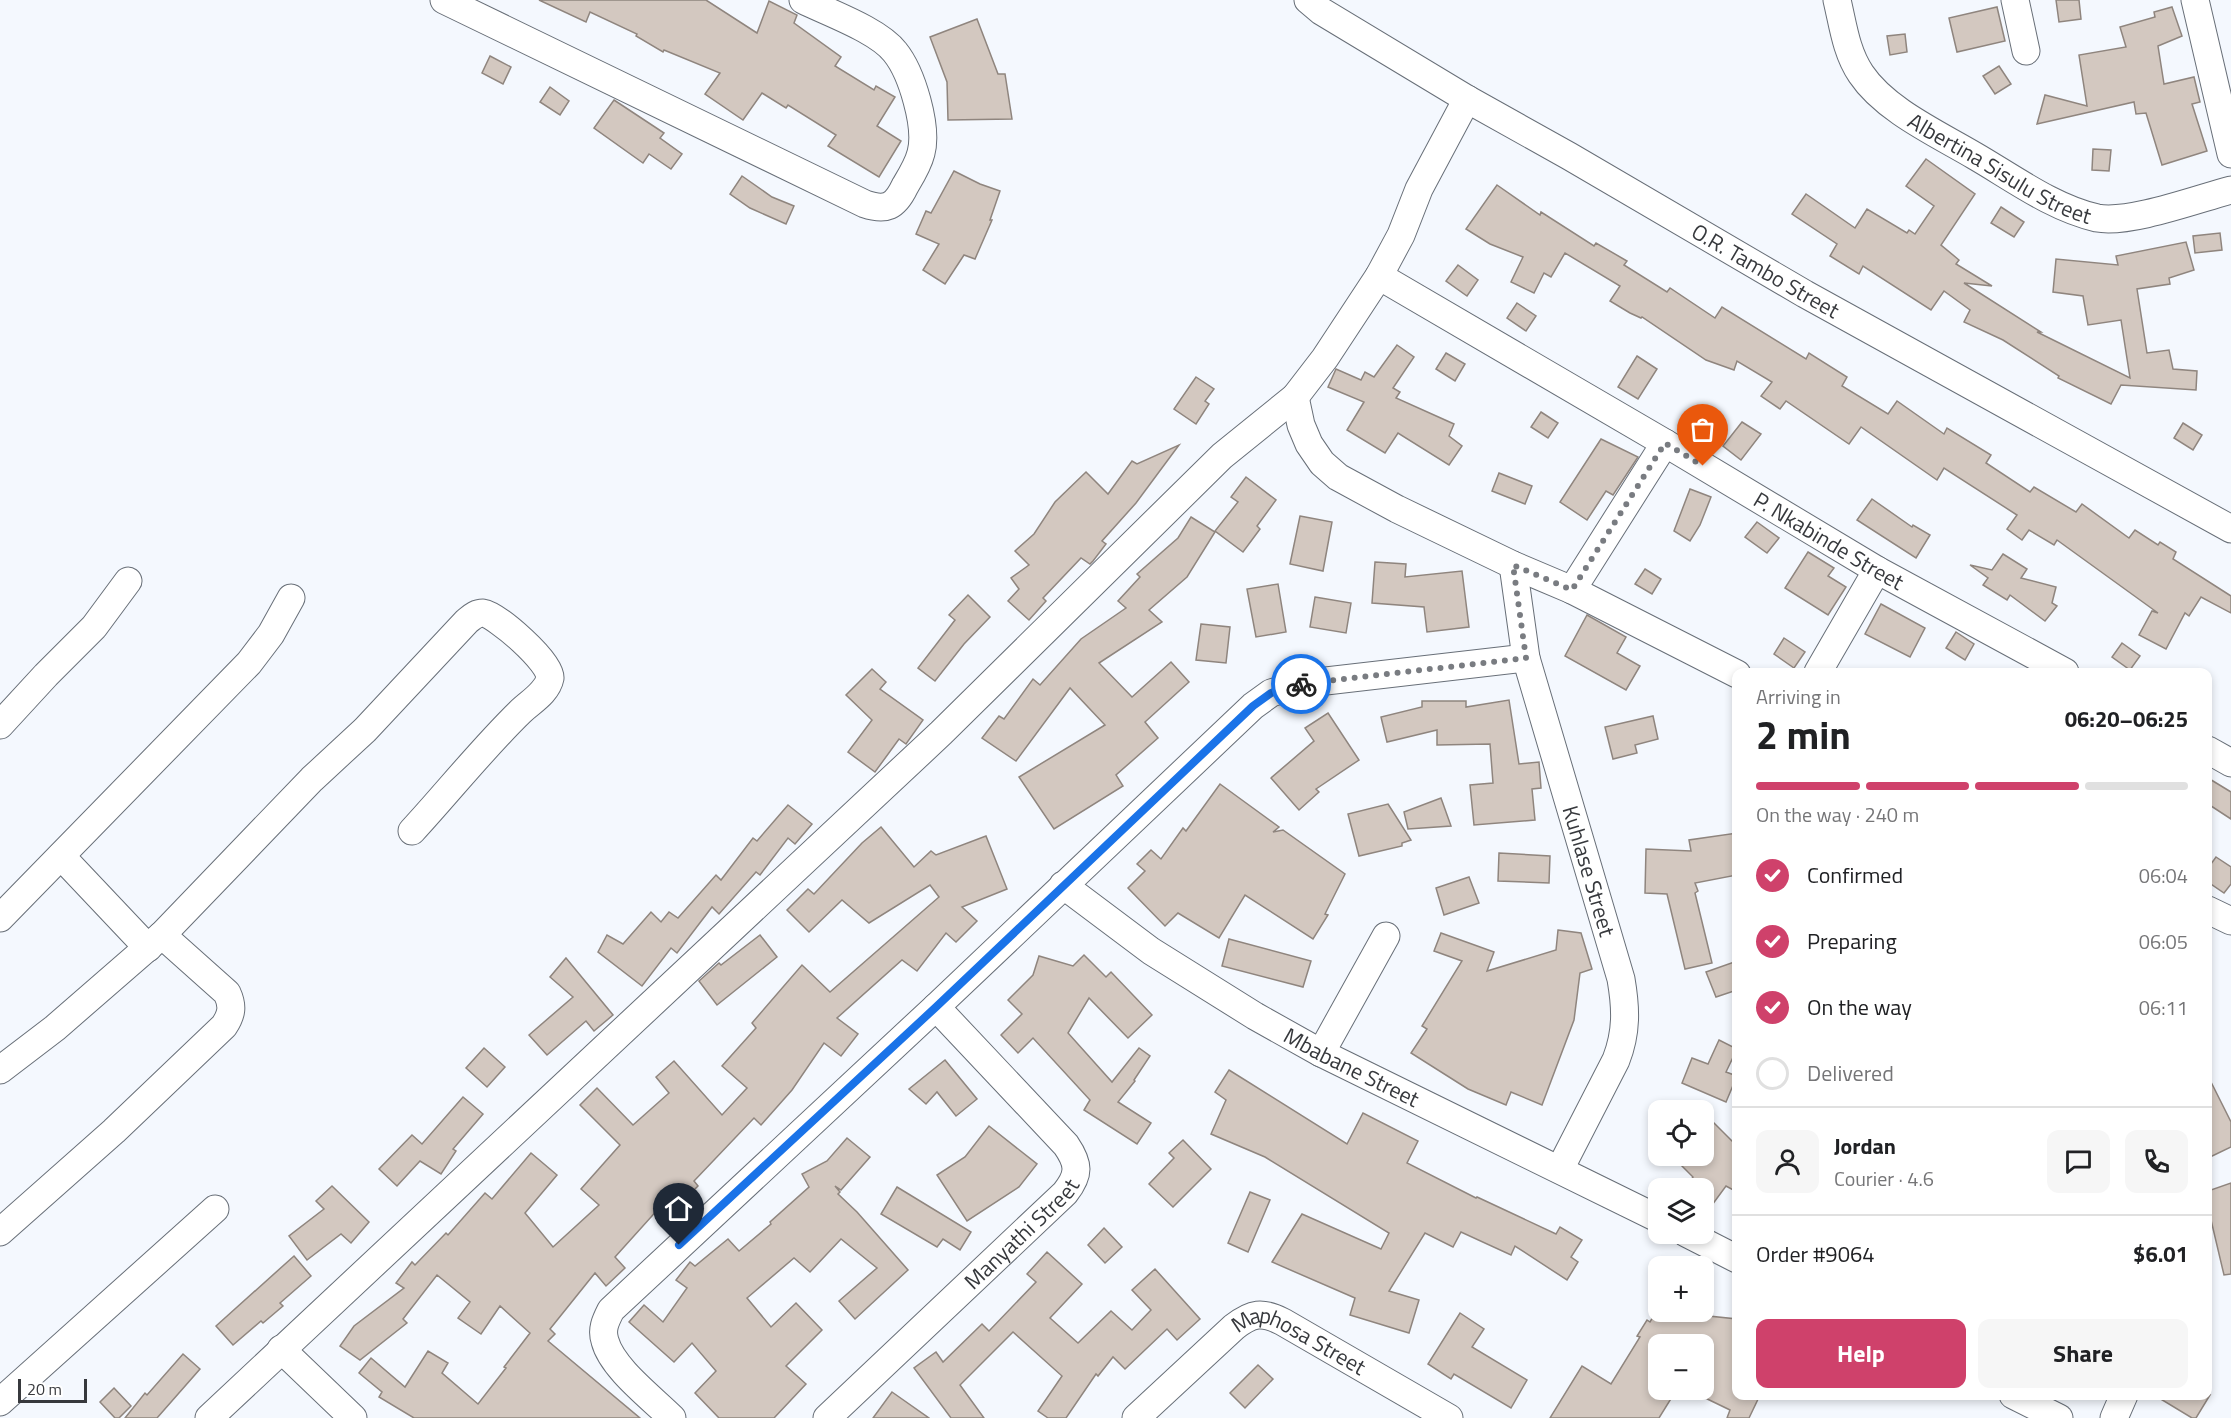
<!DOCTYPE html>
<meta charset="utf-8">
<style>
:root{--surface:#fff;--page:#f6f6f6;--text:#202124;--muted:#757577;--line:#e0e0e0;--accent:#cf416b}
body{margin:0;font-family:"Titillium Web",sans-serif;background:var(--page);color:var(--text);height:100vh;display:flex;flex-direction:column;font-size:22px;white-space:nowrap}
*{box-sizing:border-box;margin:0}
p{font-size:20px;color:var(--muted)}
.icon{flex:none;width:33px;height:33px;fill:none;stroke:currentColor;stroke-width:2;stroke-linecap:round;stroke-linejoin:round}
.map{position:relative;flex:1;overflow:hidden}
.details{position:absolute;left:1732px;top:668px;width:480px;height:732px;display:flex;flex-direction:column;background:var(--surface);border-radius:12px;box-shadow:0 3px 9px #0003}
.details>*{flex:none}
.tools{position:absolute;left:1648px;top:1100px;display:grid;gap:12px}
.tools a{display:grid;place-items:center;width:66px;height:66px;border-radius:12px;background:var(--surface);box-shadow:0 3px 9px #0003;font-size:30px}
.scale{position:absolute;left:18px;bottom:15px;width:69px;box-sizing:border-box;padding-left:6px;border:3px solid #37393d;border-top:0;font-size:16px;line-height:21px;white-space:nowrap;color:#37393d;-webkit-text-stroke:4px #fff;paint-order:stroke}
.pin{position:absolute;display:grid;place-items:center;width:51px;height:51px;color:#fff;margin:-62px -26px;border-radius:50% 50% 50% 0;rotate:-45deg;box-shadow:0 0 6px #0007}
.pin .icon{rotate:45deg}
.courier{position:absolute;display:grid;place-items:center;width:60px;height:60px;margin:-30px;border:4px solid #1a73e8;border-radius:50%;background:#fff;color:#222;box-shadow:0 2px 8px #0007}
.head em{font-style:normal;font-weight:700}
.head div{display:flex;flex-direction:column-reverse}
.head{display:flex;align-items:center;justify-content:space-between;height:102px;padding:0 24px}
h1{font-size:39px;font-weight:700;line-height:45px}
.bar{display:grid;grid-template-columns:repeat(4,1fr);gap:9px 6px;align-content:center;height:72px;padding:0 24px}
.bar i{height:8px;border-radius:4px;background:var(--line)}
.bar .current{background:var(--accent)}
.bar p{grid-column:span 4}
.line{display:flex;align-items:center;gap:15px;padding:0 24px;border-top:2px solid var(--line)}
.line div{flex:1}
.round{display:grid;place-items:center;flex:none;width:63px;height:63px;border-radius:12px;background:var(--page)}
ol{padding:0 24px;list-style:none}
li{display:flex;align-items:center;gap:18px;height:66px}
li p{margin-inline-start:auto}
li .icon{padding:6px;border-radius:50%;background:var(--accent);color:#fff;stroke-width:4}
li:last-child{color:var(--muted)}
li i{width:33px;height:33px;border:3px solid var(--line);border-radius:50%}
.button{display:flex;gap:12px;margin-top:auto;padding:12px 24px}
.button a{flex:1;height:69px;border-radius:12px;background:var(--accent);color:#fff;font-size:24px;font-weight:700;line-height:69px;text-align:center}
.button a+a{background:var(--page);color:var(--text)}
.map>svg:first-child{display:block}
</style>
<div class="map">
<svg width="2231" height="1418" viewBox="0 0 2231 1418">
<rect width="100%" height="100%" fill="#f4f8fe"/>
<!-- building -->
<g fill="#d3c8c0" stroke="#8f857e" stroke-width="1.5">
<path d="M539,0H706L757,33L769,1L797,15L794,23L841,57L835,66L874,90L876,86L895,97L877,126L901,141L879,177L828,146L836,135L788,105L786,108L762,93L743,120L705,94L720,73L664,50L663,52L636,36L637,34L590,12L586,22Z"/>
<path d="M2056,0H2079L2081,19L2059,22Z"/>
<path d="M1997,7L2005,41L1957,52L1949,18Z"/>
<path d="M2172,7L2182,36L2158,46L2164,84L2194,77L2200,102L2192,104L2207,151L2162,165L2146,113L2136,114L2134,102L2037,124L2045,95L2087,106L2079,55L2126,47L2120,27L2155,17L2154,12Z"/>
<path d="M977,19L998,74H1005L1012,119L948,120L947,82L930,37Z"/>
<path d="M1905,34L1907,52L1890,55L1887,36Z"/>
<path d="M490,56L511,67L503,84L482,73Z"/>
<path d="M1999,66L2011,84L1995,94L1983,76Z"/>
<path d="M550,87L569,101L560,115L540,102Z"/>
<path d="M614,100L664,133L660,138L682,154L671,169L649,154L643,163L594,128Z"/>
<path d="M2093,149L2111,150L2109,171L2092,170Z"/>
<path d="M1926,159L1975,194L1941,245L1959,260L1956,264L1992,286L1964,283L2041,332H2037L2130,378L2121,320L2088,325L2083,296L2053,292L2056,259L2118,265L2116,256L2186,242L2194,270L2169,278L2170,284L2137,289L2147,353L2169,350L2173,369L2197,371L2196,390L2121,385L2111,404L2058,378L2059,376L2003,340L1964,322L1970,310L1944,291L1931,310L1863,266L1859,274L1830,256L1837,244L1792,214L1806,194L1855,228L1867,209L1907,233L1909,230L1915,234L1934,206L1906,186Z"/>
<path d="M954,171L980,184L1000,191L990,220H992L975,259L964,255L945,284L923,270L939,244L916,234L926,211L931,213Z"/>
<path d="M742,176L772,197L794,206L786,224L750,208L730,194Z"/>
<path d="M1497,185L1540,215L1541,212L1594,246L1596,243L1627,261L1624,265L1667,292L1670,288L1715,318L1722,307L1806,359L1809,353L1847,377L1842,386L1888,414L1897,401L1944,434L1947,428L1991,455L1986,463L2030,492L2034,487L2076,512L2082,504L2129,538L2135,530L2158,545L2160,542L2176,552L2173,559L2231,596V613L2201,597L2189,616L2185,613L2166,649L2139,635L2152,611L2158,613L2057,540L2054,545L2029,530L2022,540L2007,529L2017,515L1944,468L1937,480L1861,427L1849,444L1786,401L1780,409L1761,396L1772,382L1737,361L1734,370L1706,360L1642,317L1641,318L1630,313L1610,301L1620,286L1565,253L1551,277L1544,273L1534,293L1511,282L1523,257L1490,244L1466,229Z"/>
<path d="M2001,207L2024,222L2014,237L1991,223Z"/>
<path d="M2220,233L2222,250L2195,253L2193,236Z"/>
<path d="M1458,265L1478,280L1467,296L1446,281Z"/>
<path d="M1517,303L1536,316L1526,331L1507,318Z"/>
<path d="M1397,345L1414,357L1393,388L1400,392L1396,398L1454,424L1449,436L1462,446L1449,465L1398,433L1385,453L1347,430L1364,402L1328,387L1336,369L1361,380L1365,372L1374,377Z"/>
<path d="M1446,353L1465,364L1455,381L1436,369Z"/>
<path d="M1637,356L1657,369L1638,399L1618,387Z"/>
<path d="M1196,377L1214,389L1205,401L1209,404L1196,424L1174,409Z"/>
<path d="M1541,412L1558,423L1548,438L1531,427Z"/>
<path d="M1742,422L1761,434L1741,460L1723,446Z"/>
<path d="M2183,423L2202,435L2193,450L2174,438Z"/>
<path d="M1601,439L1638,457L1613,495L1606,491L1587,520L1560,502Z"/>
<path d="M1179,445L1136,503L1102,541L1106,544L1093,561L1090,564L1081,558L1043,598L1046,601L1029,620L1008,601L1019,589L1011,578L1029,565L1015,551L1034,534L1055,502L1086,472L1108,494L1132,461L1137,464Z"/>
<path d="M1499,473L1532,486L1525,504L1492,491Z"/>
<path d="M1246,477L1276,500L1257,526L1260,529L1243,552L1215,531L1238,502L1231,497Z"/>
<path d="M1690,489L1711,497L1700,525L1690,541L1674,531Z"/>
<path d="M1872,499L1912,527L1913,525L1930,535L1916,558L1857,520Z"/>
<path d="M1300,516L1332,522L1323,571L1290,564Z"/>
<path d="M1191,517L1215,532L1187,577L1149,610L1162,622L1099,663L1132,697L1171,662L1189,682L1145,722L1158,738L1116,775L1123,786L1054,829L1019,777L1105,725L1070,688L1016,761L982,738L999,716L1004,719L1033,679L1040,685L1081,639L1126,608L1118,601L1140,577L1137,574L1178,538Z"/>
<path d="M1757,522L1779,538L1767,553L1745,537Z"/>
<path d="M1808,552L1834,568L1828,576L1846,587L1828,615L1785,588Z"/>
<path d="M2003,554L2027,569L2021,578L2056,587L2052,603L2057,606L2045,621L2010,595L2007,600L1983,585L1988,578L1970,565L1992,570Z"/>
<path d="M1375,562L1406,564L1405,577L1462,571L1469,627L1427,632L1424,607L1372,603Z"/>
<path d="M1645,569L1661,579L1652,594L1635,584Z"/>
<path d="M1278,584L1286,632L1256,637L1247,589Z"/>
<path d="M968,595L990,617L964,644L935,681L918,668L955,620L949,615Z"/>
<path d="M1315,597L1351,603L1346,633L1310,627Z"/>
<path d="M1881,604L1925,628L1910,657L1865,634Z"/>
<path d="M1587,615L1626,637L1617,653L1640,666L1626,690L1565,656Z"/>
<path d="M1201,624L1230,627L1226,663L1196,660Z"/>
<path d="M1956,632L1974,644L1965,660L1946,648Z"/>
<path d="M1784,638L1805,652L1794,668L1774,654Z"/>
<path d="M2122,643L2140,656L2130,670L2112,657Z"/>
<path d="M872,669L886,682L880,689L923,720L906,744L899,739L875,772L848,752L872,720L846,695Z"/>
<path d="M1509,700L1519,764L1539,762L1541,788L1532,789L1535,820L1474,825L1470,785L1493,783L1490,744L1437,745V730L1387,742L1381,717L1422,707V701H1466V707Z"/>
<path d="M1328,713L1359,760L1316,789L1319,792L1299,810L1271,778L1314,741L1305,728Z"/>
<path d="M1653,716L1658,739L1635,745L1637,753L1613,759L1605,727Z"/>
<path d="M2208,778L2231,792V819L2208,804Z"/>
<path d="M1220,784L1279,827L1273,832L1283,830L1345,874L1325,914L1328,915L1313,939L1245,895L1219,938L1178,913L1165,926L1128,888L1145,871L1137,864L1151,850L1161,859L1183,828L1186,831Z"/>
<path d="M1441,798L1451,826L1408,829L1404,812Z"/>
<path d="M1388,804L1411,840L1402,843V846L1359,856L1348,814Z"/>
<path d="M788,805L812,824L795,844L788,838L760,875L756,872L719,914L712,907L677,953L671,948L642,986L598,952L607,935L623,944L651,912L661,922L669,912L678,918L716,875L721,880L753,838L757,841Z"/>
<path d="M881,827L914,867L931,851L936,855L986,836L1007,889L962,907L977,921L956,942L946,933L917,971L902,960L837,1018L858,1034L841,1056L824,1043L792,1090L761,1125L754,1118L694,1181L698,1186L678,1206L669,1197L615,1257L625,1268L606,1286L595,1273L550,1329L555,1334L548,1341L640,1418H414L379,1397L382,1392L359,1373L371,1358L405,1387L428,1351L448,1363L442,1373L478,1404L506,1368L504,1367L530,1333L500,1306L481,1334L458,1318L470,1302L437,1275L403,1319L407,1323L360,1360L340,1346L354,1326L404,1288L396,1283L412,1262L415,1265L446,1233L448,1235L485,1193L492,1199L531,1153L557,1175L525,1213L553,1247L599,1205L581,1189L620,1145L580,1105L597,1088L633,1125L669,1093L656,1077L674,1061L722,1115L747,1088L722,1066L756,1028L752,1023L802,965L830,992L939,897L930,885L869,923L842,900L809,932L787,910L808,889L814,894L862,843Z"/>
<path d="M1737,833V875L1695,883L1698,891L1695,893L1712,963L1685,969L1667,894L1645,893L1646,849L1691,851L1689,840Z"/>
<path d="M1499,853L1550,856L1549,883L1498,881Z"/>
<path d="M2216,857L2231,867V884L2224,893L2208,882V868Z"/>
<path d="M1469,877L1479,903L1444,915L1436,888Z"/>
<path d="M1558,930L1581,933L1592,969L1580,973L1574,1020L1542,1105L1511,1092L1506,1105L1468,1089L1411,1053L1427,1029L1422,1026L1462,961L1434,951L1441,933L1494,952L1487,971L1556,950Z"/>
<path d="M760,935L777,957L717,1005L699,981L719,963L721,965Z"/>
<path d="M1229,939L1311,961L1303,987L1222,966Z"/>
<path d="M1084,955L1106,977L1111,972L1152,1015L1128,1038L1089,998L1068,1033L1112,1082L1139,1048L1150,1056L1134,1080L1135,1081L1118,1102L1151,1123L1137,1144L1084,1110L1090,1100L1033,1038L1018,1053L1001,1035L1022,1014L1008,1000L1033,975L1039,956L1073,966Z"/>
<path d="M566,958L613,1015L594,1031L586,1021L547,1055L529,1035L573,997L550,977Z"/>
<path d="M1737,961V990L1716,997L1706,972Z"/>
<path d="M1719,1040L1737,1049L1726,1072L1737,1076L1726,1102L1682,1083L1692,1058L1708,1064Z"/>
<path d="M484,1048L505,1067L487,1087L466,1068Z"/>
<path d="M945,1060L977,1099L956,1116L937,1092L926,1104L909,1089Z"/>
<path d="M1229,1070L1347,1144L1363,1113L1418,1141L1407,1163L1476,1198L1477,1197L1556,1234L1560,1227L1582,1240L1571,1257L1578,1262L1567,1280L1515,1246L1511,1255L1461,1232L1453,1247L1425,1233L1389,1291L1419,1300L1409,1333L1350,1315L1355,1298L1272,1262L1302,1214L1381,1249L1389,1233L1265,1157L1211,1134L1226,1100L1215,1092Z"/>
<path d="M2208,1076L2231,1122V1147L2208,1158Z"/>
<path d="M463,1097L483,1114L453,1149L456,1151L441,1174L420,1161L397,1186L379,1169L412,1135L422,1144Z"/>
<path d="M1704,1113L1737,1146V1192L1726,1186L1704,1216V1188H1686L1693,1177L1671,1155H1704Z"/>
<path d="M989,1126L1037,1164L1019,1187L967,1221L937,1175L965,1157Z"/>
<path d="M847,1138L870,1157L841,1190L835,1186L840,1192L838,1194L857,1212L908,1270L855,1319L839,1301L877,1268L841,1239L810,1272L794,1258L747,1298L771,1327L796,1303L822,1330L786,1366L806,1384L774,1418H719L695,1393L716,1371L692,1343L674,1362L629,1322L644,1305L663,1322L687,1288L676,1280L690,1262L695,1266L728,1239L739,1251L771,1224L770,1222L809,1187L802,1174L827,1161Z"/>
<path d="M1183,1140L1211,1169L1173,1207L1149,1184L1174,1158L1169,1153Z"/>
<path d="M2231,1183V1274L2224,1275L2211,1220L2208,1221V1191Z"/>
<path d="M332,1186L369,1222L351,1243L341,1234L307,1260L289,1236L324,1209L316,1201Z"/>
<path d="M897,1187L971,1232L960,1250L943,1239L937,1247L881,1214Z"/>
<path d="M1250,1192L1270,1200L1248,1252L1228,1243Z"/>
<path d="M1104,1228L1122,1247L1105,1263L1088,1245Z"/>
<path d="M1047,1252L1082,1284L1050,1318L1078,1343L1111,1311L1132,1330L1151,1310L1132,1290L1155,1269L1200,1319L1177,1340L1167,1329L1125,1369L1113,1357L1098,1376L1096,1374L1066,1418H1048L1038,1411L1062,1376L1013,1332L960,1385L984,1418H951L914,1368L936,1352L943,1362L982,1324L989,1331L1036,1282L1027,1274Z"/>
<path d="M294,1256L311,1276L280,1303L283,1306L263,1323L261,1321L233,1345L216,1326Z"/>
<path d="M1659,1307V1318L1663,1311H1711L1709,1316L1737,1319V1395H1760L1749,1418H1727L1730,1410L1699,1395H1704V1344H1659V1389H1677L1659,1418H1550L1582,1366L1611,1384L1640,1337L1637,1336L1647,1320L1650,1322Z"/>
<path d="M1460,1313L1484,1329L1472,1347L1527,1380L1511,1408L1454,1374L1451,1379L1428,1364Z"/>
<path d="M183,1354L200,1369L157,1418H125L145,1393L147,1395Z"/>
<path d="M1258,1365L1273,1379L1245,1408L1230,1393Z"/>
<path d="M114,1388L131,1406L119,1418H115L100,1402Z"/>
<path d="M892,1392L929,1418H873Z"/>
<path d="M2154,1395H2210L2196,1418H2192Z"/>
</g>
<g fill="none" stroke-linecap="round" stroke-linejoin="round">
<defs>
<g id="minor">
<path d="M444,0L865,204C886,211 895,207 905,186C911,176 918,165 921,153C928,127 912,73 895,52C878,30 829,13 803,0"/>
<path id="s1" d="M1308,0L1321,11L1467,99L1569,156L1805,294L2231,529"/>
<path id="s2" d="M1837,0C1843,25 1846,52 1861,74C1885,110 1938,134 1975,156C2013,178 2053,208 2097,218C2130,224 2197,199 2231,190"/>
<path d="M2015,0L2026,51"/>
<path d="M2195,0L2231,154"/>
<path id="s3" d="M1379,276L1665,443L1877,570L2065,672"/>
<path d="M1295,397L1301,425L1309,444L1322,463L1338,477L1397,509L1513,565L1572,590L1737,674"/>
<path id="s4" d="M1513,565L1526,658L1621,979C1626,1008 1627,1032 1616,1060L1560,1169"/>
<path d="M1572,590L1665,443"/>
<path d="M1818,672L1877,570"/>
<path d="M0,725L46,675L94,627L128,581"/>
<path d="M2208,750L2231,763"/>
<path d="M61,856L148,948"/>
<path id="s5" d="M1063,885L1151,951L1255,1016L1321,1053L1659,1219"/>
<path d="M2208,910L2231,921"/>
<path d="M0,918L249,663L271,634L291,598"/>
<path d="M1321,1053L1386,936"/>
<path d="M0,1070L55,1028L162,935L312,779L365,730L467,621C472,617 476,613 483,613C497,615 552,663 550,678C547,693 530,702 520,712C482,749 448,792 412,831"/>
<path d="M0,1232L114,1131L224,1026C232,1014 233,1006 227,993L162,935"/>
<path d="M1686,1233L1737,1259"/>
<path d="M281,1349L353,1418"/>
<path d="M2013,1395L2059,1418"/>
<path d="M0,1402L215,1209"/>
<path d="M209,1418L941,733L1222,456L1295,397L1325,358L1379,276L1401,235L1419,189L1467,99"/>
<path d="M672,1418C652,1398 612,1368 605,1341C601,1329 606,1320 611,1310L936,1007L1253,706L1271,693L1300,684L1526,658"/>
<path id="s6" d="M827,1418L1065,1193C1080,1174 1079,1164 1066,1145L936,1007"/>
<path id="s7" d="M1136,1418L1234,1327C1252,1313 1262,1311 1283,1322L1449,1418"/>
<path d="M2114,1418L2124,1395"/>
</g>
</defs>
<!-- minor casing -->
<use href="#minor" stroke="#686f78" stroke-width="29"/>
<!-- minor -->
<use href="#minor" stroke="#fff" stroke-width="27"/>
</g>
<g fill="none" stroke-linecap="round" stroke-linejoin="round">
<!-- done -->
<path stroke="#797c81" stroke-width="6" stroke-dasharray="0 10.8" d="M1301,684L1526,658L1513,565L1572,590L1665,443L1703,466"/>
<!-- route -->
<path stroke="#1a73e8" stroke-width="8" d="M679,1245L936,1007L1253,706L1271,693L1301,684"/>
</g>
<g text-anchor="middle" stroke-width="6" stroke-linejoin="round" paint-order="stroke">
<!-- street labels -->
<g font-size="22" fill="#37393d" stroke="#fff">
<text dy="8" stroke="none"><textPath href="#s2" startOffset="248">Albertina Sisulu Street</textPath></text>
<text dy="8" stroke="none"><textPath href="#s1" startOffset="532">O.R. Tambo Street</textPath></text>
<text dy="8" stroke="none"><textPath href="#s3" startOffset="522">P. Nkabinde Street</textPath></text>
<text dy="8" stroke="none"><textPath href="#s4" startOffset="316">Kuhlase Street</textPath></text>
<text dy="8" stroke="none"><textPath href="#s5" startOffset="342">Mbabane Street</textPath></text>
<text dy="8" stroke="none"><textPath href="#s6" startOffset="268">Manyathi Street</textPath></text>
<text dy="8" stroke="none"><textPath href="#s7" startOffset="207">Maphosa Street</textPath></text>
</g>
</g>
</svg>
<div class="tools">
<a><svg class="icon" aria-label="locate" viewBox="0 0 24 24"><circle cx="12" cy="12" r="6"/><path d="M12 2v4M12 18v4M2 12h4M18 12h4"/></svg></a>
<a><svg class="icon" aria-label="layers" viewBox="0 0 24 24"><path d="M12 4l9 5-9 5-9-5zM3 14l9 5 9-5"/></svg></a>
<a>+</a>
<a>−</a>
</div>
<div class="scale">20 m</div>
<div class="pin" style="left:1703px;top:466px;background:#ea580c"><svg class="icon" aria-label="bag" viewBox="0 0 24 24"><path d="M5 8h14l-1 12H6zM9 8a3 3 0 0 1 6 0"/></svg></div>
<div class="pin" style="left:679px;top:1245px;background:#1f2937"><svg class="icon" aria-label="home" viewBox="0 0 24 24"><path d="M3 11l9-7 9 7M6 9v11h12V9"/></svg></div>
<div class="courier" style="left:1301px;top:684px"><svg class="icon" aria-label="bike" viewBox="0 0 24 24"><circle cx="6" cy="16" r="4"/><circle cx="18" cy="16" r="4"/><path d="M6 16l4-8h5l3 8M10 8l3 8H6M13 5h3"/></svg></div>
<section class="details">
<div class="head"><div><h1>2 min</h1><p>Arriving in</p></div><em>06:20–06:25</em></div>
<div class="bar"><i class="current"></i><i class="current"></i><i class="current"></i><i></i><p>On the way · 240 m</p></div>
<ol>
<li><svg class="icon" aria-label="check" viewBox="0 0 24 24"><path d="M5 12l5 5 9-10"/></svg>Confirmed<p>06:04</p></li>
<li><svg class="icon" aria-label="check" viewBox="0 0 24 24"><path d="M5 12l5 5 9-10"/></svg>Preparing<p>06:05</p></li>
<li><svg class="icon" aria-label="check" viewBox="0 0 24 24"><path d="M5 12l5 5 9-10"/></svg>On the way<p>06:11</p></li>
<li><i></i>Delivered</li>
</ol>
<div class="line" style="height:108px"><a class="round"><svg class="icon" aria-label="person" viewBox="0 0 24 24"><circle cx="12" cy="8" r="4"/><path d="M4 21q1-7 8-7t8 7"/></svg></a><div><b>Jordan</b><p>Courier · 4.6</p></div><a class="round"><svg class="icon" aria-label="chat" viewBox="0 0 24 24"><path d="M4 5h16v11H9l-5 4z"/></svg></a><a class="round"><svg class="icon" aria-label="phone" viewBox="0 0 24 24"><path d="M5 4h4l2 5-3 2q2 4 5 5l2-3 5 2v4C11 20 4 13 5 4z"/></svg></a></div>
<div class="line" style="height:78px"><div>Order #9064</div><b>$6.01</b></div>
<div class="button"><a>Help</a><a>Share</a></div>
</section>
</div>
